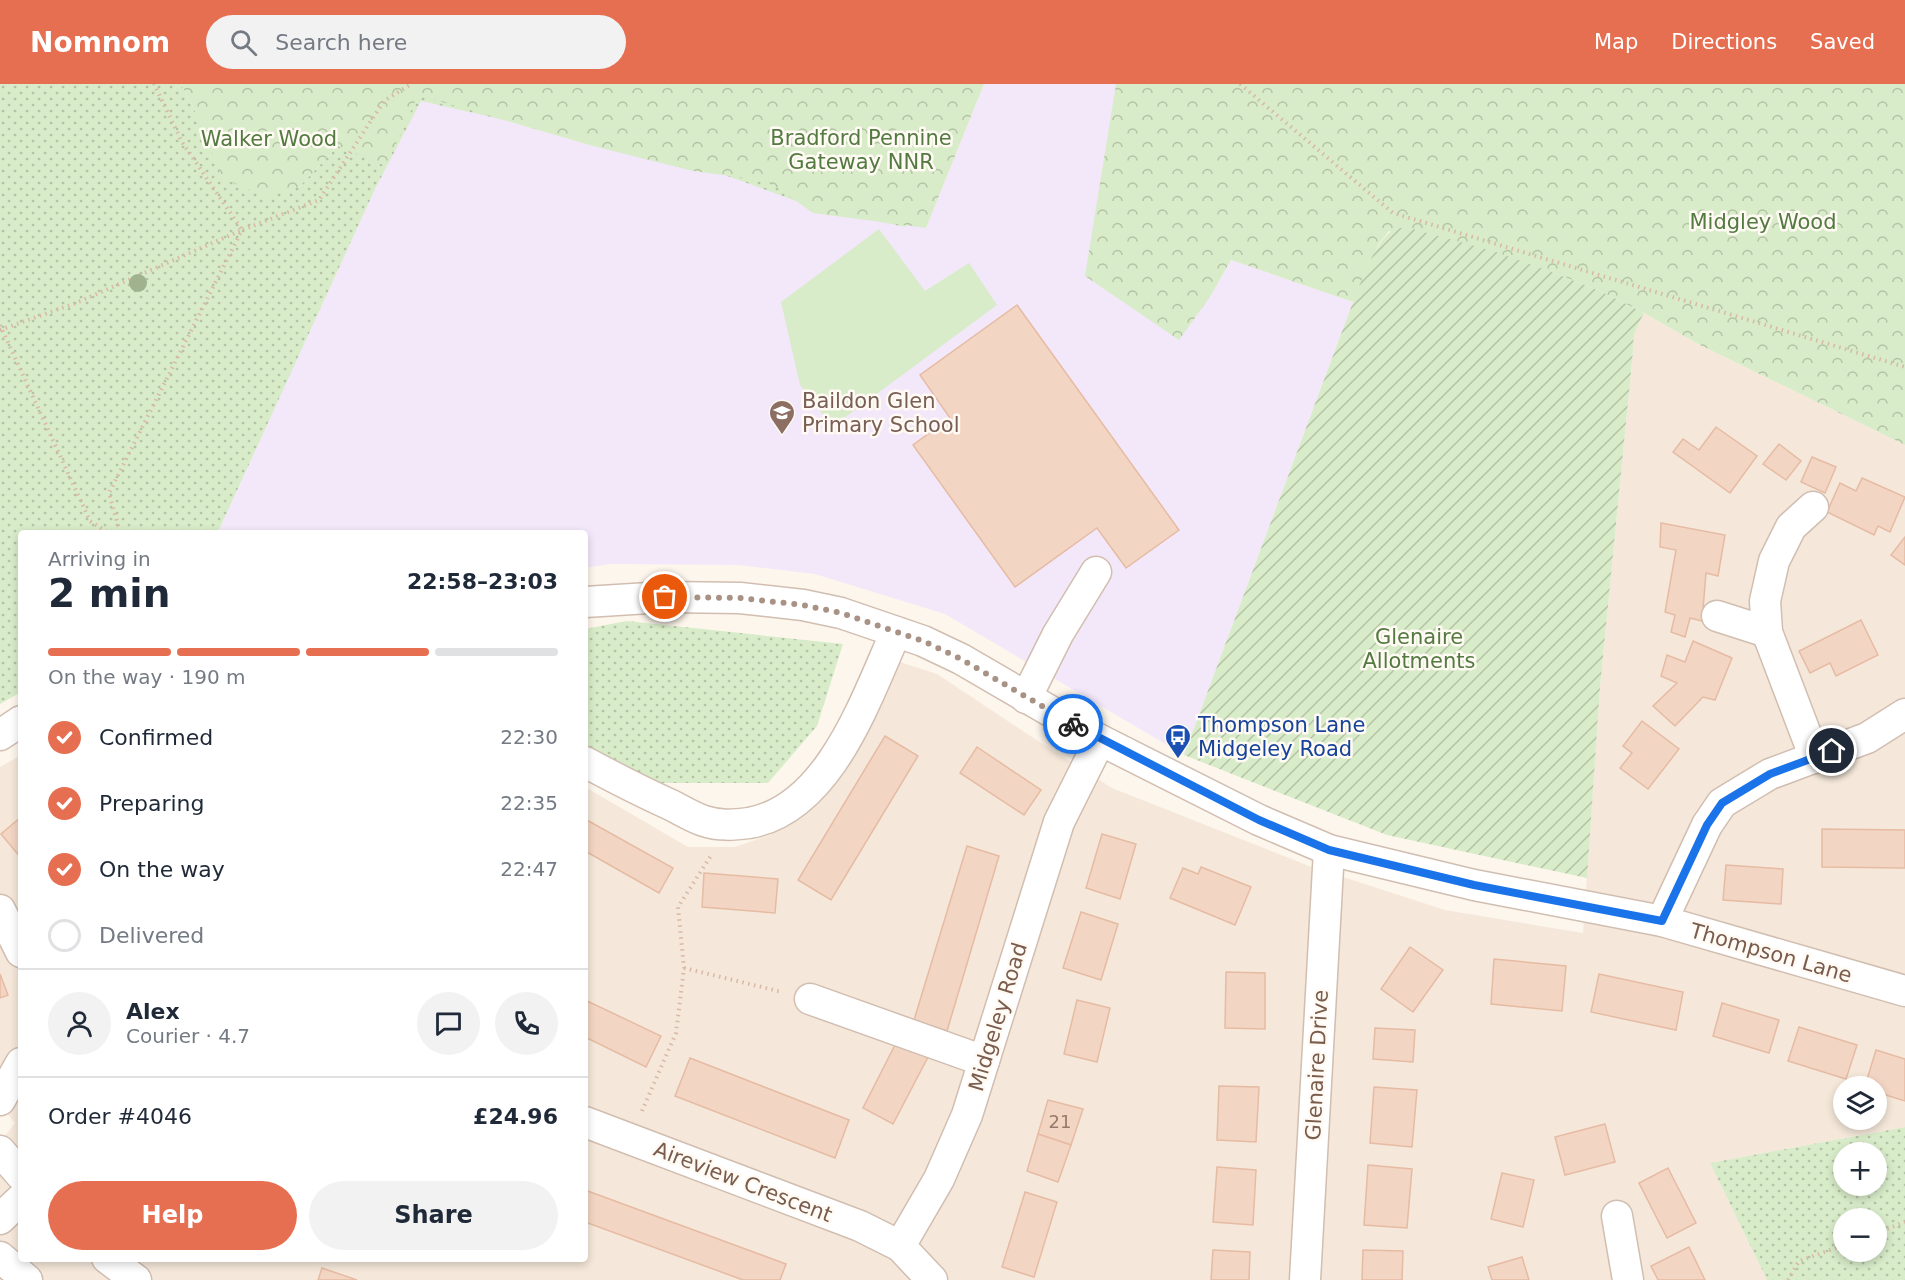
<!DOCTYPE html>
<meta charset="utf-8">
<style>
:root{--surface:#fff;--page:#f2f2f3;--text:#1f2937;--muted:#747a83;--line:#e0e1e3;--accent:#e76f51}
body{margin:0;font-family:"DejaVu Sans",sans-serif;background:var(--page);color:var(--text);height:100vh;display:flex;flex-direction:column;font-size:22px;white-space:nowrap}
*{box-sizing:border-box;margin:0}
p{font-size:20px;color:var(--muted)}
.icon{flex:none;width:33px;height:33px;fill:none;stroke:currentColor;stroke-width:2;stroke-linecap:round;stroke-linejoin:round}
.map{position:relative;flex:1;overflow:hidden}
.details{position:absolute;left:18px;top:446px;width:570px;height:732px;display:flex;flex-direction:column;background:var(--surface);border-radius:6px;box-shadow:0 3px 9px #0003}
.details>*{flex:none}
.buttons{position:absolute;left:1833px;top:992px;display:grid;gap:12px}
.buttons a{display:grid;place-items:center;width:54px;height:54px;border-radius:50%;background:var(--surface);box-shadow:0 3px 9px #0003;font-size:30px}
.pin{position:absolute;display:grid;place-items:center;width:51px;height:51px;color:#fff;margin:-26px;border:3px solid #fff;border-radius:50%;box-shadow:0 2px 6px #0007}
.courier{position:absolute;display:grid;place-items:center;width:60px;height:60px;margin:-30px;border:4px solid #1a73e8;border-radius:50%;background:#fff;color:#222;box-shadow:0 2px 8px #0007}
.overview em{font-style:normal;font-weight:700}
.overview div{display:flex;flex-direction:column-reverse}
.overview{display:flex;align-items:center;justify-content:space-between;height:102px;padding:0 30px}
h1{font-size:39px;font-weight:700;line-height:45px}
.bar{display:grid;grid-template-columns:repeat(4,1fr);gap:9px 6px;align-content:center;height:72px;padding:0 30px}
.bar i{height:8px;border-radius:4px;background:var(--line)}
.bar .selected{background:var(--accent)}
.bar p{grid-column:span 4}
.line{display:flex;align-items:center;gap:15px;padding:0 30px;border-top:2px solid var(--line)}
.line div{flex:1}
.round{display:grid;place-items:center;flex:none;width:63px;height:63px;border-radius:32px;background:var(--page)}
ol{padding:0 30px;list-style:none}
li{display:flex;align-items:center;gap:18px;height:66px}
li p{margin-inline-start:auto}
li .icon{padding:6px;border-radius:50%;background:var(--accent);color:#fff;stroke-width:4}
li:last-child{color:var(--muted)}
li i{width:33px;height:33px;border:3px solid var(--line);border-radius:50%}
.action{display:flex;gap:12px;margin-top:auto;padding:12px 30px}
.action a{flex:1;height:69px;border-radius:36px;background:var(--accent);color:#fff;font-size:24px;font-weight:700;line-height:69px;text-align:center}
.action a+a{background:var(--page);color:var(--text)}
header{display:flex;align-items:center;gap:36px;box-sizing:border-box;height:84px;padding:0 30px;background:var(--accent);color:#fff}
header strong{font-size:28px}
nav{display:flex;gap:33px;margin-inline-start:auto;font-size:21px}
.search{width:420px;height:54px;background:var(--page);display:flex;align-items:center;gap:15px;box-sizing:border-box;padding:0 21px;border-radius:33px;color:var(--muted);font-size:22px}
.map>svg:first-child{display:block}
</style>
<header>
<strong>Nomnom</strong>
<div class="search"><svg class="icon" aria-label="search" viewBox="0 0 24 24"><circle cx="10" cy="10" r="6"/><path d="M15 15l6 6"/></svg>Search here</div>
<nav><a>Map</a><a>Directions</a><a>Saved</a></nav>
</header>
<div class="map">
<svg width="1905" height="1196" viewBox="0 0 1905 1196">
<defs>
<pattern id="grass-dots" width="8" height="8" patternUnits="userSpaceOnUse" patternTransform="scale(1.5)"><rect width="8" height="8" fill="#d8ecc9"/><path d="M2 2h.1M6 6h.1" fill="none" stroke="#b4c2a5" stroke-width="1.8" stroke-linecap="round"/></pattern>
<pattern id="forest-crowns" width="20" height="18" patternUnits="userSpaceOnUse" patternTransform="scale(1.5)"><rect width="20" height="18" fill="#d8ecc9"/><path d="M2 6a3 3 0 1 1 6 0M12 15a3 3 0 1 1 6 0" fill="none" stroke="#b4c2a5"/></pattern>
<pattern id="garden-furrows" width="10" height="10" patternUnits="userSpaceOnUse" patternTransform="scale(1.5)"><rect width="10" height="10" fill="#d8ecc9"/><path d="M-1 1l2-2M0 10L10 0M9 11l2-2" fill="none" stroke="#b4c2a5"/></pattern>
</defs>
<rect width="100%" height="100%" fill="#fdf6ec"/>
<!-- residential -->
<path fill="#f5e8da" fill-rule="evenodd" d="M1644,229L1700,261L1905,361V1043L1710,1079L1767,1196H0V1058L15,1039L0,1021V683L21,671V1174H585V703L688,763H735L770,751L822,710L894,576L937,590L1035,655L1112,704L1309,782L1445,826L1583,849L1600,603L1633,267V257L1636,244ZM1844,1002H1876V1035H1844Z"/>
<!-- education -->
<path fill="#f3e8fa" d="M984,0H1116L1210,213L1231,176L1353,218L1184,671L945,530L815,490L738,481L610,480L585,484V448H218L418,11L593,62L768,97L926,144Z"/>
<!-- grass -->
<g fill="url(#grass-dots)" fill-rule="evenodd">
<path d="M0,0H181L197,31L299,103L338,62L357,69L305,0L946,21L905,143L807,121L692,79L421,17L376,103L218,448H21V608L0,620Z"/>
<path d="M627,537L843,560L817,642L768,699H656L585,663V545Z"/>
<path d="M1905,1043V1196H1767L1710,1079ZM1844,1068H1876V1101H1844ZM1844,1134H1876V1167H1844Z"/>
</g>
<!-- forest -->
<g fill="url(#forest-crowns)">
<path d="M181,0H984L926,144L813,129L768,97L693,87L593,62L418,11L386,82L338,62L299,103L265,113L222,94L197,31Z"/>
<path d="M1116,0H1905V361L1700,261L1644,229L1600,207L1557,190L1389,147L1378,161L1353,218L1231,176L1210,213L1179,256L1085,192Z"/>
</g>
<!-- garden -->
<path fill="url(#garden-furrows)" d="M1396,144H1409L1493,167L1557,190L1600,207L1644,229C1637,242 1632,252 1633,267L1600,603L1587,794L1387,751L1184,671L1353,218C1362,196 1375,155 1396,144Z"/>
<!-- pitch -->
<path fill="#d8ecc9" d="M879,145L925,207L969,179L997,221L832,343L800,301L781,218Z"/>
<!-- building -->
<g fill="#f3d5c3" stroke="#e6bba3" stroke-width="1.5">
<path d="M1017,221L1179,446L1126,484L1097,444L1015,503L913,361L950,334L920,291Z"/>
<path d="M1716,343L1757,372L1730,409L1673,368L1683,355L1699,366Z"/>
<path d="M1779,360L1801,377L1786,396L1763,380Z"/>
<path d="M1812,373L1836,383L1825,409L1801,398Z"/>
<path d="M1862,394L1905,413L1890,448L1878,442L1874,451L1827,428L1840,399L1856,407Z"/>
<path d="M1661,439L1725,451L1718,492L1706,489L1702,537L1690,534L1685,553L1671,548L1675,531L1665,528L1676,466L1660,463Z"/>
<path d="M1905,453V481L1891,471Z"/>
<path d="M1861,536L1878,571L1836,592L1830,579L1810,589L1799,567Z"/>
<path d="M1693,557L1732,574L1715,616L1703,613L1675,642L1653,622L1677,599L1661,592L1667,571L1685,578Z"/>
<path d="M1642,637L1679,665L1648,705L1620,684L1632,669L1623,662Z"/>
<path d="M885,652L918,672L831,816L798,796Z"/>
<path d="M977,663L1041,706L1024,731L960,689Z"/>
<path d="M21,733V774L1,750Z"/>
<path d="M585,735L673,784L659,809L585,767Z"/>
<path d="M1822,745L1905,746V784L1822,783Z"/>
<path d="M1102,750L1136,760L1120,815L1086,804Z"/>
<path d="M967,762L999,772L947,947L914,936Z"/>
<path d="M1726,781L1783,785L1781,820L1723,816Z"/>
<path d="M1201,783L1251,803L1235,841L1170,814L1183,784L1198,790Z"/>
<path d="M704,789L778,795L775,829L702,823Z"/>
<path d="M1081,828L1118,840L1101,896L1063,884Z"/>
<path d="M1410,863L1443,886L1413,928L1381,905Z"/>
<path d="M1494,875L1566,882L1562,927L1491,920Z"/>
<path d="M1226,888L1265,889V945L1225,944Z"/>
<path d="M0,890L8,911L0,914Z"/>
<path d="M1599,890L1683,908L1676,946L1591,928Z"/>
<path d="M585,916L661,952L646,983L585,953Z"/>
<path d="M1077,916L1110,924L1097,978L1064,970Z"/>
<path d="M1722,919L1779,936L1769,969L1713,952Z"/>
<path d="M1799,943L1857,961L1846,995L1788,977Z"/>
<path d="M1375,944L1415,946L1413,978L1373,975Z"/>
<path d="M897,957L928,973L893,1040L863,1024Z"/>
<path d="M1876,966L1905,975V1017L1876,1008V1002H1865Z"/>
<path d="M690,974L849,1036L835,1074L675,1012Z"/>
<path d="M1219,1002L1259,1003L1256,1058L1217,1056Z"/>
<path d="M1374,1003L1417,1006L1412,1063L1370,1059Z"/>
<path d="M1048,1016L1083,1025L1071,1061L1038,1050Z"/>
<path d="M1605,1040L1615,1078L1565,1091L1555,1053Z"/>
<path d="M1038,1050L1071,1061L1058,1098L1027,1087Z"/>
<path d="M1368,1081L1412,1085L1407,1144L1364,1141Z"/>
<path d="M1217,1083L1256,1086L1253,1141L1213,1138Z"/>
<path d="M1668,1084L1696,1139L1667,1154L1639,1099Z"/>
<path d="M1502,1089L1534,1096L1523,1143L1491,1135Z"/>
<path d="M585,1106L786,1180L780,1196H743L585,1138Z"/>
<path d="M1025,1108L1057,1118L1034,1193L1002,1183Z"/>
<path d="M1689,1163L1705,1196H1658L1651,1182Z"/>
<path d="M1213,1166L1250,1168L1249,1196H1211Z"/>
<path d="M1363,1166L1403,1167L1402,1196H1362Z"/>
<path d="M1522,1173L1529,1196H1492L1488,1183Z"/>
<path d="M322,1184L357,1196H318Z"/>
</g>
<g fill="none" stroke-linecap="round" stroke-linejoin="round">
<defs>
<g id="minor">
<path d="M1813,423L1791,443L1774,477L1765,517L1767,548L1815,674"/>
<path d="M585,518L665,513L740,514L803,521L841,529L923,557L961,575L1100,656L1259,736L1329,766L1474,801L1662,837L1905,907"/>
<path d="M1717,532L1767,548"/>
<path d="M1026,614L1058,550L1096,488"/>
<path d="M0,651L21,637"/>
<path d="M585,678C613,693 642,708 671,721C681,726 692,733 704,737C719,742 733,741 749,739C830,725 866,614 896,548"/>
<path d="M0,826L21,868"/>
<path d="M1662,837L1707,741L1722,719L1770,690L1867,654L1905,630"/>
<path d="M810,915L984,977"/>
<path d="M0,1016L21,979"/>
<path d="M585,1038L860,1142L900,1162"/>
<path d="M0,1067L21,1091"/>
<path d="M1617,1132L1628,1196"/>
<path d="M0,1135L21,1115"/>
<path d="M0,1173L27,1196"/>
<path d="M107,1174L136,1196"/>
<path d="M932,1196L900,1162L939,1095L967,1031L1059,738L1100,656"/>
<path d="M1305,1196L1329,766"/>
</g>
</defs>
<!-- minor casing -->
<use href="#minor" stroke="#d1beb0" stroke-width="33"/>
<!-- path -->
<g stroke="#d9b8a5" stroke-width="4" stroke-dasharray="1.5 4.5" stroke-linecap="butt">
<path d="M1240,0L1393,129L1905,283"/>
<path d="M0,241L90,437L107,448"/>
<path d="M0,246L76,219L242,146L182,58L154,0"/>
<path d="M120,448L109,409L242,146L319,116L384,17L411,0"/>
<path d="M684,884L782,908"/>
<path d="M642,1027L676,949L684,884L678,823L712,770"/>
<path d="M1876,1149L1905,1138"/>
<path d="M1788,1196L1799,1177L1844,1161"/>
</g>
<!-- minor -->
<use href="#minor" stroke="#fff" stroke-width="30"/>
</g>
<!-- trees -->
<circle fill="#a0b28e" cx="138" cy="199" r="9"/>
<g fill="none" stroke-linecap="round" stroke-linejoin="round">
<!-- done -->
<path stroke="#a89285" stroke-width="6" stroke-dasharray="0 10.8" d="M665,513L740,514L803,521L841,529L923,557L961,575L1073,640"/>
<!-- route -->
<path stroke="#1a73e8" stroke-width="8" d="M1073,640L1259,736L1329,766L1474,801L1662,837L1707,741L1722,719L1770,690L1832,667"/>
</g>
<!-- icons -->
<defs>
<symbol id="school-pin" viewBox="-11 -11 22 30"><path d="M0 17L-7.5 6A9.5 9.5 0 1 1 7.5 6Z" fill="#8d6e63" stroke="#fffaf3"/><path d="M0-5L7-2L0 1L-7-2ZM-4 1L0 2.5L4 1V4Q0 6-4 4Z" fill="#fff"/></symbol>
<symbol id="bus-pin" viewBox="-11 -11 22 30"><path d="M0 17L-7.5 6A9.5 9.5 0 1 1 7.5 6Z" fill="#1a4fb4" stroke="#fffaf3"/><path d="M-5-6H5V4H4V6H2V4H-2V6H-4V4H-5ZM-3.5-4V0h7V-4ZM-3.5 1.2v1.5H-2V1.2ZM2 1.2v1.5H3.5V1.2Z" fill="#fff"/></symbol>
</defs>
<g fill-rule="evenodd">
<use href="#school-pin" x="767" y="314" width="30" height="40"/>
<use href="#bus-pin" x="1163" y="638" width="30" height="40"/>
</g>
<g text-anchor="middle" stroke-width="5" stroke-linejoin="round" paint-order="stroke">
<!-- number labels -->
<g font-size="18" fill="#987a6a">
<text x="1060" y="1044">21</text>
</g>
<!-- park labels -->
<g font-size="21" fill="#537a41" stroke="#fffaf3">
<text x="861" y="61">Bradford Pennine<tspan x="861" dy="24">Gateway NNR</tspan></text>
<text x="269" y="62">Walker Wood</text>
<text x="1763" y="145">Midgley Wood</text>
<text x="1419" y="560">Glenaire<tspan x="1419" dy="24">Allotments</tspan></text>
</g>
<!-- education labels -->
<g font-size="21" fill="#785e54" stroke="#fffaf3" text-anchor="start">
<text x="802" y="324">Baildon Glen<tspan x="802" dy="24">Primary School</tspan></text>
</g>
<!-- transit labels -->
<g font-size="21" fill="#164399" stroke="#fffaf3" text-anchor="start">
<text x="1198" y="648">Thompson Lane<tspan x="1198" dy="24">Midgeley Road</tspan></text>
</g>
<!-- street labels -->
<g font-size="21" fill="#7a5c4d" stroke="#fffaf3">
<text transform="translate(1771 869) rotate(16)" y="7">Thompson Lane</text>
<text transform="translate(998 933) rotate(-73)" y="7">Midgeley Road</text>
<text transform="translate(1317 981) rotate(-87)" y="7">Glenaire Drive</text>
<text transform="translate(743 1098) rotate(21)" y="7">Aireview Crescent</text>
</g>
</g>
</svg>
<div class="buttons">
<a><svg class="icon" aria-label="layers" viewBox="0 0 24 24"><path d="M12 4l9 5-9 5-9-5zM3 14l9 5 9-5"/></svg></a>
<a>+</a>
<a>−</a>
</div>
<div class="pin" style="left:665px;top:513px;background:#ea580c"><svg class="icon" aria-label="bag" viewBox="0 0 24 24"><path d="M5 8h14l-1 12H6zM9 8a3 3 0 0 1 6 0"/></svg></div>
<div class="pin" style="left:1832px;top:667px;background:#1f2937"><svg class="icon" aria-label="home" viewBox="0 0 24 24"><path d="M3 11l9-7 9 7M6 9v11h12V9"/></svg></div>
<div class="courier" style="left:1073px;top:640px"><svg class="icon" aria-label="bike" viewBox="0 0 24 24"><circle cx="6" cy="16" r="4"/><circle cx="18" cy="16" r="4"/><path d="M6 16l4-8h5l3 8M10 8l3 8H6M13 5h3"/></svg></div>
<section class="details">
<div class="overview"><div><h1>2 min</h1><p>Arriving in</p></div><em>22:58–23:03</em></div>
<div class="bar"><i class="selected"></i><i class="selected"></i><i class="selected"></i><i></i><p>On the way · 190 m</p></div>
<ol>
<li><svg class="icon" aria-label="check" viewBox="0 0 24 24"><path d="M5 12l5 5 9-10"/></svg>Confirmed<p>22:30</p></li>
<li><svg class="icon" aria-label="check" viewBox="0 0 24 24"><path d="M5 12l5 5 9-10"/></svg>Preparing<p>22:35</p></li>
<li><svg class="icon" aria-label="check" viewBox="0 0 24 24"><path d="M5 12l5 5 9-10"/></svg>On the way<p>22:47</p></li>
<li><i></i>Delivered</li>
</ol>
<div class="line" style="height:108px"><a class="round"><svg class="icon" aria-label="person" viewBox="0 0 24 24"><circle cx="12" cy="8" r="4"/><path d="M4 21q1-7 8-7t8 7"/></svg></a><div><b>Alex</b><p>Courier · 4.7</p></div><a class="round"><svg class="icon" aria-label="chat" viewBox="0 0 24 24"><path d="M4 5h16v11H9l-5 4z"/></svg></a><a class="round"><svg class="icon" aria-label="phone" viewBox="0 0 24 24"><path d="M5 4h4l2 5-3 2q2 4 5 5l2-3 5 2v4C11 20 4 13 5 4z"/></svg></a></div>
<div class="line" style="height:78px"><div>Order #4046</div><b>£24.96</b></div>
<div class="action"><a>Help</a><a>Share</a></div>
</section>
</div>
